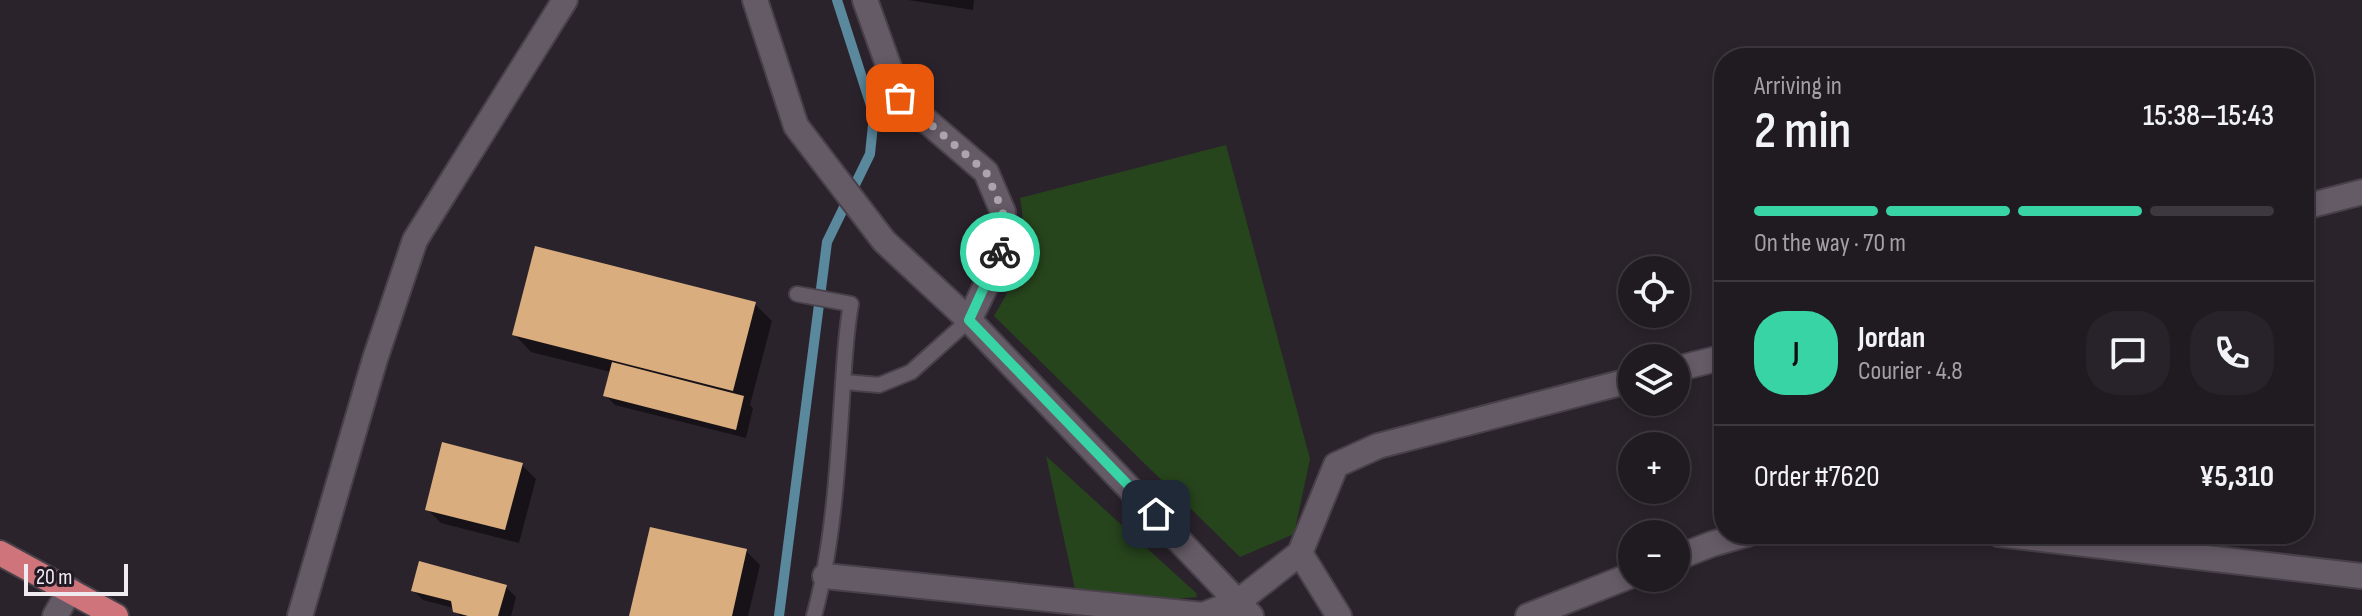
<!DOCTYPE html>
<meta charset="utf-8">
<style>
:root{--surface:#201a21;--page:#28232a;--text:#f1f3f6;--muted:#a2a1a5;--line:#3d383f;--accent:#39d4a5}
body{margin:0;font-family:"Sofia Sans Condensed",sans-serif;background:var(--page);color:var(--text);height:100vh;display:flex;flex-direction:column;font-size:30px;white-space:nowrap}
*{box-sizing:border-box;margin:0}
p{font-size:26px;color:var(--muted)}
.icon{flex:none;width:44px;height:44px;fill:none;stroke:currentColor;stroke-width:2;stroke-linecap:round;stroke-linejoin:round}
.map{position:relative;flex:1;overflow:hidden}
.details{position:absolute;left:1714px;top:48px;width:600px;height:496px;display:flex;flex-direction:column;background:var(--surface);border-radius:32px;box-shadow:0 4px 12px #0003,0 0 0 2px var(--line)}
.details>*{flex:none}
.fabs{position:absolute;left:1618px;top:256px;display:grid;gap:16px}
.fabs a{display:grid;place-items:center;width:72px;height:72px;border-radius:50%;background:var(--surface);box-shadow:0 4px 12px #0003,0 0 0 2px var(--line);font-size:40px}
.scale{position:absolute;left:24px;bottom:20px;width:104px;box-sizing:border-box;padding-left:8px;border:4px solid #f0eaf1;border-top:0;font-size:22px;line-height:28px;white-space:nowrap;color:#f0eaf1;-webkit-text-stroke:6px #211923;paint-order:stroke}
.pin{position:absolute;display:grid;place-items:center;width:68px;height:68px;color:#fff;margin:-34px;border-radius:16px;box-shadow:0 4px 12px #0006}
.courier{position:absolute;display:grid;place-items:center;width:80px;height:80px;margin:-40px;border:6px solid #39d4a5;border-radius:50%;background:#fff;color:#222;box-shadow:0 2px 10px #0007}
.headline em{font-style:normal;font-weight:600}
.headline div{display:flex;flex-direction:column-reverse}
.headline{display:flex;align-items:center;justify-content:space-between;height:136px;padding:0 40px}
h1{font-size:52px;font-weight:600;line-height:60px}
.bar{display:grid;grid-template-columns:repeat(4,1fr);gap:12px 8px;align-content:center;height:96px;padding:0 40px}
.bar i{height:10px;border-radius:6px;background:var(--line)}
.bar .selected{background:var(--accent)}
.bar p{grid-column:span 4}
.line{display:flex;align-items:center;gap:20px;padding:0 40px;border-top:2px solid var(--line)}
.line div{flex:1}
.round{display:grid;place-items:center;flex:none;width:84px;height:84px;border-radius:32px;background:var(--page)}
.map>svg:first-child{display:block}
</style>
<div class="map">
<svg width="2362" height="616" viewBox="0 0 2362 616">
<rect width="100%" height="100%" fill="#2b232c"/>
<!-- green -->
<g fill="#27451d">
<path d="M1226,145L1310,459L1294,534L1240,557L994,316C1019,275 1029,247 1020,198Z"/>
<path d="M1046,456L1196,593L1197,597L1173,599L1075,589Z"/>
</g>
<!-- shadow -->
<g fill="#0007">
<path d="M908,0H974L973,10Z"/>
<path d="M755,304L772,321L750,405L753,408L746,438L615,405L605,395L611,372L531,352L515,335Z"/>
<path d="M522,465L536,479L519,543L441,523L427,509Z"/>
<path d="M746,551L760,565L748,616H631Z"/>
<path d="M506,587L516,597L511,616H460L454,608L423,600L413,590Z"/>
</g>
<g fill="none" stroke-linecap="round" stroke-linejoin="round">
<!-- stream -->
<path stroke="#5a899e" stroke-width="10" d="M779,616L827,242L870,154L874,115L837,0"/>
</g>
<!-- building -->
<g fill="#d9ad7e">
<path d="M535,246L756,302L733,391L512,335Z"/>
<path d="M612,362L744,396L736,430L603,396Z"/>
<path d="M442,442L523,463L505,530L425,510Z"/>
<path d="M650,527L747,549L732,616H629Z"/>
<path d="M419,561L507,585L498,616H468L453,612L451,601L411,591Z"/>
</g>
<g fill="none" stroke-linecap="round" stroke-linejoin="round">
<defs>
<g id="service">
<path d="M797,294L851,304C846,331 845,356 843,383C838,460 834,543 814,616"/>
<path d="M844,382L879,385L911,372L969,320"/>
</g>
<g id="minor">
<path d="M865,0L900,98L986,172L1003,212L1000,257L969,320"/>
<path d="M2304,207L2362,192"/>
<path d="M1676,369L1724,357"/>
<path d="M1999,534L2362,576"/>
<path d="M1300,553L1339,616"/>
<path d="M1676,558L1712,544L1747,534"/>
<path d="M825,576L1203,615L1239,601L1300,553L1336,465L1378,446L1632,380"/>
<path d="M55,616L70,590"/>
<path d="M300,616L375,359L415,240L565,0"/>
<path d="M1528,616L1632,575"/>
</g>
<path id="tertiary" d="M755,0L796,126L884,241L969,320L1251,616"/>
<path id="trunk" d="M0,553L116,616"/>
</defs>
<!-- service casing -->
<use href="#service" stroke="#48414a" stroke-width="18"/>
<!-- minor casing -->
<use href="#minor" stroke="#48414a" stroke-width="28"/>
<!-- tertiary casing -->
<use href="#tertiary" stroke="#48414a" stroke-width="28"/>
<!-- trunk casing -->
<use href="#trunk" stroke="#48414a" stroke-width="28"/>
<!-- service -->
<use href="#service" stroke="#655b67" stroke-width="14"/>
<!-- minor -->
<use href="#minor" stroke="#655b67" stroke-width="24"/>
<!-- tertiary -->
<use href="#tertiary" stroke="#655b67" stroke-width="24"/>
<!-- trunk -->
<use href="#trunk" stroke="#ce747a" stroke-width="24"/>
</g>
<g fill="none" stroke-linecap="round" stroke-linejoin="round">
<!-- done -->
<path stroke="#aba4ac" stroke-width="8" stroke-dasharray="0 14.4" d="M900,98L986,172L1003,212L1000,252"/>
<!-- route -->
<path stroke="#39d4a5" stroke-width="10" d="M1000,252L969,320L1156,514"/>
</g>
</svg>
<div class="fabs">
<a><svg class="icon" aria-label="locate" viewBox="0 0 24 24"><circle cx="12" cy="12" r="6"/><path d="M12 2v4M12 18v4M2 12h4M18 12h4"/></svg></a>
<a><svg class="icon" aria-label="layers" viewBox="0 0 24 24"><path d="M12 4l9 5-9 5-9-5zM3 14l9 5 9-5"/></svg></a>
<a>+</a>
<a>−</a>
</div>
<div class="scale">20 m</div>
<div class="pin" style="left:900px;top:98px;background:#ea580c"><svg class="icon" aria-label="bag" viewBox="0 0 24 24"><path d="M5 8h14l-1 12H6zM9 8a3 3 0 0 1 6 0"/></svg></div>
<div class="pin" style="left:1156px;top:514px;background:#1f2937"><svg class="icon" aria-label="home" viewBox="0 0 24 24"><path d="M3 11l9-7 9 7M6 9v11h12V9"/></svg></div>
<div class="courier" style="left:1000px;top:252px"><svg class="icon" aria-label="bike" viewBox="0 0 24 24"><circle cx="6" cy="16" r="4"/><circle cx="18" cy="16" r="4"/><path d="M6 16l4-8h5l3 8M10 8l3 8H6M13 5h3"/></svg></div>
<section class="details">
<div class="headline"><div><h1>2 min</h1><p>Arriving in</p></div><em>15:38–15:43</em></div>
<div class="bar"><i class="selected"></i><i class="selected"></i><i class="selected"></i><i></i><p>On the way · 70 m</p></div>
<div class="line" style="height:144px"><b class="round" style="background:var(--accent);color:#111">J</b><div><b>Jordan</b><p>Courier · 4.8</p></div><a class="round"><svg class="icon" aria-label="chat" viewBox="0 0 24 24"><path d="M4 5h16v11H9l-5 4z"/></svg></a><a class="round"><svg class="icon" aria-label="phone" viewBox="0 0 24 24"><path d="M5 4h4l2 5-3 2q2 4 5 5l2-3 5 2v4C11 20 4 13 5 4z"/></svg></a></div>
<div class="line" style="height:104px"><div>Order #7620</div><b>¥5,310</b></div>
</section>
</div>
